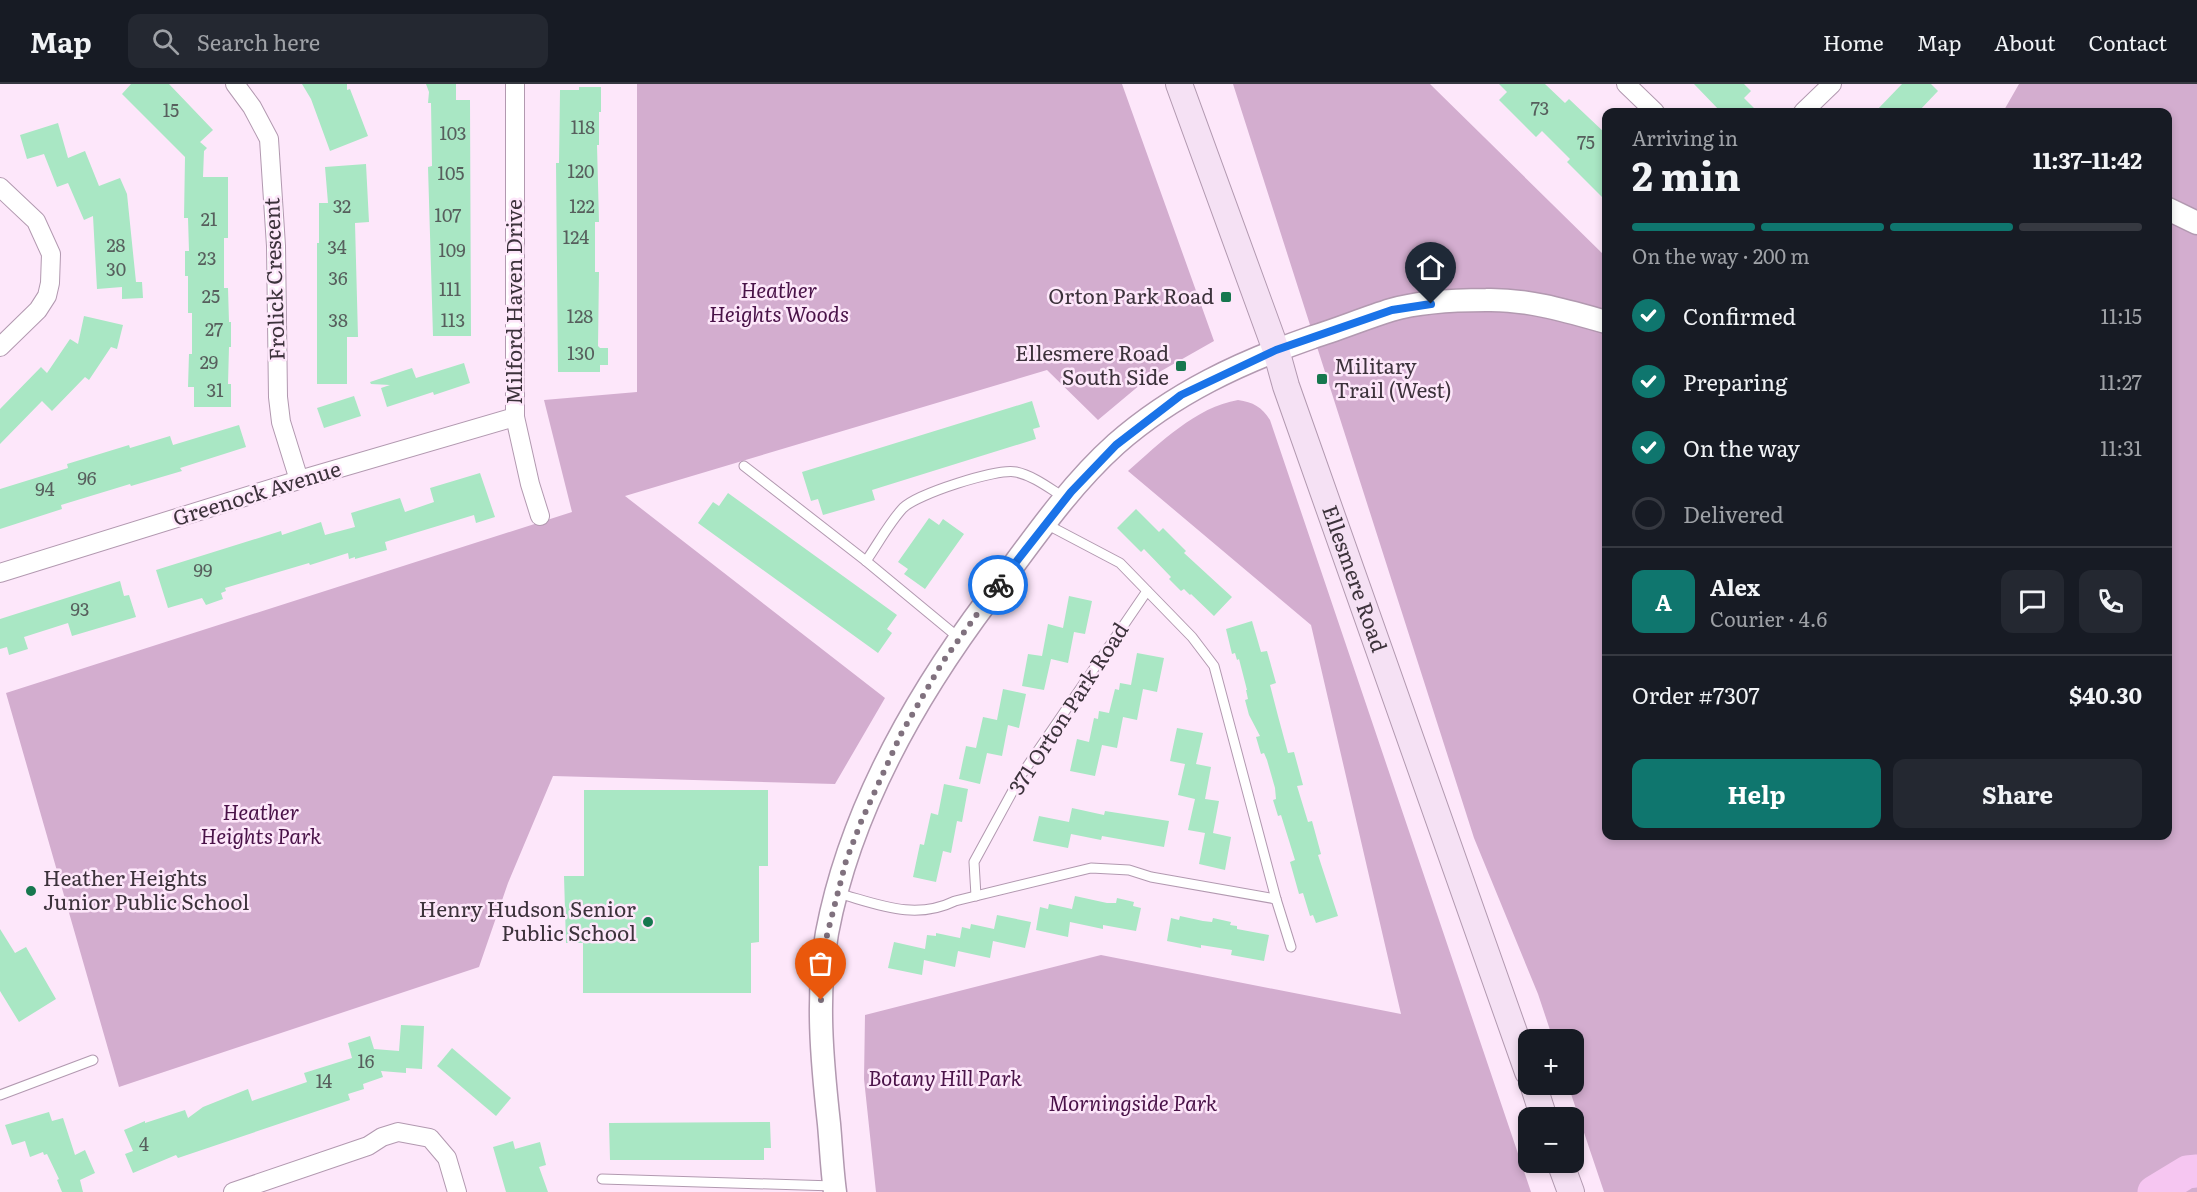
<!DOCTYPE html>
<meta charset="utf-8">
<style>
:root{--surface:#171b24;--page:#242831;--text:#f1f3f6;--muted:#9ea1a6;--line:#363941;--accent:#0f766e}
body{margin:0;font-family:Literata,serif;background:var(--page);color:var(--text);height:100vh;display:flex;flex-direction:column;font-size:22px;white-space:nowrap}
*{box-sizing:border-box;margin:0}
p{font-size:20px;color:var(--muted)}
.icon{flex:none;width:33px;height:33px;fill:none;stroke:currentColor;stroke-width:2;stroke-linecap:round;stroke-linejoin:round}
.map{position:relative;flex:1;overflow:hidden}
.details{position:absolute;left:1602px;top:24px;width:570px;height:732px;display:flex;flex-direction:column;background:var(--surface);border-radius:12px;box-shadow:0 3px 9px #0003}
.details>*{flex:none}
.fabs{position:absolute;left:1518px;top:945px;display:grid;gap:12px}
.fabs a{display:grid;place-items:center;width:66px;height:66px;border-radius:12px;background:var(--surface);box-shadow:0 3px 9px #0003;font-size:30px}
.pin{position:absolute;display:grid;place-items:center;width:51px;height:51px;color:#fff;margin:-62px -26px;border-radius:50% 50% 50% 0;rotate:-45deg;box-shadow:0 0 6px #0007}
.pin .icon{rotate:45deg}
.courier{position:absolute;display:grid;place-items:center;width:60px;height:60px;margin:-30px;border:4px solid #1a73e8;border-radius:50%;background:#fff;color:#222;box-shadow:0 2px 8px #0007}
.summary em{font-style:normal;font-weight:700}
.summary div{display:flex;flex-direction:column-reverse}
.summary{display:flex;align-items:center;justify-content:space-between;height:102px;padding:0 30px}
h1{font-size:39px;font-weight:700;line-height:45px}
.bar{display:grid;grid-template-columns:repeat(4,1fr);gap:9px 6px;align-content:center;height:72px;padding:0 30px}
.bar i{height:8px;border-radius:4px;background:var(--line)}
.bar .selected{background:var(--accent)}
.bar p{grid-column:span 4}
.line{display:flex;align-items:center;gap:15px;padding:0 30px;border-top:2px solid var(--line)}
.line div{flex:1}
.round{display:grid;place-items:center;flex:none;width:63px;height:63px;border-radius:12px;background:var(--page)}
ol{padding:0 30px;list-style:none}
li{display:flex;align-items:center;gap:18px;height:66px}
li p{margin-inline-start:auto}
li .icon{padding:6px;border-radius:50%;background:var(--accent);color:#fff;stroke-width:4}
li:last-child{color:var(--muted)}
li i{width:33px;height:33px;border:3px solid var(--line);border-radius:50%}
.primary-button{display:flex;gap:12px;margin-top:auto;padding:12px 30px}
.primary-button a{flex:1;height:69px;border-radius:12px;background:var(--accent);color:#fff;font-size:24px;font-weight:700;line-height:69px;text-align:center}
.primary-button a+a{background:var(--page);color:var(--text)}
header{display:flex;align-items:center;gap:36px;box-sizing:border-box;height:84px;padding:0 30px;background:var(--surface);border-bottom:2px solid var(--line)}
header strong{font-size:28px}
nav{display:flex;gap:33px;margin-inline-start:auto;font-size:21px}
.search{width:420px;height:54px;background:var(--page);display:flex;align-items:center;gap:15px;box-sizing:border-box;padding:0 21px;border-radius:12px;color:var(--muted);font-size:22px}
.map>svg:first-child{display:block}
</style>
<header>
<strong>Map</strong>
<div class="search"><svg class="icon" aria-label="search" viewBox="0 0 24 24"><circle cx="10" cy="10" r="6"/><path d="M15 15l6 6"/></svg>Search here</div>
<nav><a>Home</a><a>Map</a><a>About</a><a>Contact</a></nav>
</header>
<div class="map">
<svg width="2197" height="1108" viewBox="0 0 2197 1108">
<rect width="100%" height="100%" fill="#fde7fa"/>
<!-- green -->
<g fill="#d3adcf">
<path d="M637,0H1122L1214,257L1147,295L1098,336L1047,286L625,412L885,614L835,700L553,692L508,799L479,883L119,1003L6,609L572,428L544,316L637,308Z"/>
<path d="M1233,0H1430L1606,173V752H2168V28H2003L2019,0H2197V1108H1604L1568,1001L1574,1000V956L1553,955L1538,910L1474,754Z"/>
<path d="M1238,316C1253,318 1262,323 1270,336L1531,1108H876L864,995L865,931L1101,871L1401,930L1311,541L1128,387C1160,359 1196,323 1238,316Z"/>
</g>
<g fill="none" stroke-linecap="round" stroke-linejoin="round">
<!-- river -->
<path stroke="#f6c6f1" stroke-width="33" d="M2154,1108L2187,1088L2197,1087"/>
</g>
<!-- building -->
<g fill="#a9e7c4">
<path d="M131,0H169L213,46L200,58L207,64L204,67L203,93H228V154H224V204H228L229,238H231V263H229L228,300H231V323H194V303H188L189,270H192V229H188V192H185V167H189L188,134H184L185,73L122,10Z"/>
<path d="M302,0H347V6L350,5L368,52L330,67L311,15Z"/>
<path d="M426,0H456V16H470L471,252H433L428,83L432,82L431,19H428L429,8Z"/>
<path d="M1499,0H1545L1565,19L1569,15L1606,50V117L1567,78L1570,75L1542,47L1536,53L1499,16L1507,8Z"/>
<path d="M1694,0H1744L1751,7L1744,14L1758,28H1721Z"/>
<path d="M1902,0H1931L1938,7L1918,28H1875Z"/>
<path d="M579,3H601V28H599V61H597L599,138H595V188H599L598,262L600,264H608V281H600V288H558L556,79H559L560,6H579Z"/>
<path d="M58,39L68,74L85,67L99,102L120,94L127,110L136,198H142L143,214L122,215V203L97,205L93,132L84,136L68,99L57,103L44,70L27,75L20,51Z"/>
<path d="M366,80L369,138L355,139L358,253H347V300H317V159H319V119H328L325,83Z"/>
<path d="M84,232L123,241L117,265L111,263L89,296L85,293L52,327L42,317L0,360V325L41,283L47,289L70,255L78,260Z"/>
<path d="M464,279L470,299L434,311L433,308L387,323L381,304L390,301L371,300L370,298L412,284L416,294Z"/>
<path d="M354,312L361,332L324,344L317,324Z"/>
<path d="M1032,317L1040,343L1033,345L1036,355L872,406L875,416L823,431L818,415L811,417L802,388Z"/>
<path d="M239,341L246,363L180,384L182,387L131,402L130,400L61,421L62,425L0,445V405L68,384L67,380L129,361L130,364L170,352L173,361Z"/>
<path d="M480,389L495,433L476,439L474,431L385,458L387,466L355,475V473L349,475L348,469L310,481L309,479L225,504L226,507L221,509L223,515L206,521L202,514L168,524L156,486L281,447L282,451L321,438L325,451L355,443L351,429L400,414L405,428L434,418L430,404Z"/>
<path d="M728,409L897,531L887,545L892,549L878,569L698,439L713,418L719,422Z"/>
<path d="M1136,425L1159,448L1163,444L1186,467L1184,469L1232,513L1214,532L1191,510L1190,511L1184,505L1181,507L1169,495L1171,493L1144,465L1141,468L1117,444Z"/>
<path d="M929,434L939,441L943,435L964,450L925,505L904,490L908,485L898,478Z"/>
<path d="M120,497L124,512L129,511L136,533L72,552L68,539L24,553L28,565L9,571L7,563L0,565V535Z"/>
<path d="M1069,512L1092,517L1085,550L1074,548L1068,579L1051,575L1044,606L1022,602L1028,570L1042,572L1048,540L1063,544Z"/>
<path d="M1252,537L1261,568L1267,567L1276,599L1270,601L1278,632L1288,669L1294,668L1303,701L1297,702L1308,738L1312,737L1321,770L1318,771L1338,832L1316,839L1313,831L1310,832L1303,809L1299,810L1290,778L1295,776L1281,731L1278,732L1273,716L1276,715L1275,704L1267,676L1264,669L1261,670L1256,653L1260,652L1249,631L1245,616L1248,615L1246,606H1247L1239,575L1237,576L1235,569L1232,570L1226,545Z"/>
<path d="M1137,569L1164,574L1157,608L1143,605L1137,636L1123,633L1117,664L1102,661L1095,692L1070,687L1077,655L1089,658L1094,634L1098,635L1099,627L1109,629L1115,605L1119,606L1120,599L1131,601Z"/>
<path d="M1003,605L1026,610L1019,644L1008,641L1002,672L987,669L980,700L959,695L966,662L976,664L983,633L997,636Z"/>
<path d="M1177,644L1203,649L1196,680L1211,683L1205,715L1219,717L1213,749L1231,753L1225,786L1199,780L1205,749L1188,746L1195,715L1178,711L1185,680L1170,677Z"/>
<path d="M944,700L968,705L962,738L957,737L951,769L943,767L936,798L913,793L920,760L924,761L931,729L938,731Z"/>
<path d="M584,706H768V782H759V858L751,859V909H583V859H566L564,792H584Z"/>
<path d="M1072,724L1104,731L1105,727L1169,737L1164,763L1102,752L1101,756L1071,750L1068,764L1033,757L1039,732L1069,738Z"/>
<path d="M1075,812L1107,819H1116L1117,814L1134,818L1133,822L1141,824L1136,847L1103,841V845L1070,838L1068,853L1036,846L1040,823L1048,825L1049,820L1072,825Z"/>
<path d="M997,831L1031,838L1025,864L993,857L990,874L958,867L955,883L924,876L922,891L888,884L894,858L925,865L927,851L936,852V849L960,854L962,843L970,845L971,840L994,845Z"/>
<path d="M1180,832L1203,837L1212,838L1213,834L1231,838L1230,841L1237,842V845L1269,851L1264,877L1231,871L1232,866L1201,861V864L1167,857L1171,834L1179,836Z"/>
<path d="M0,845L15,869L26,863L56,915L19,938L0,907Z"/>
<path d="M401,941L424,942L422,985L406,984V989L381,987L383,993L363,1000L364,1005L348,1010L350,1016L178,1074L176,1071L133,1089L125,1070L133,1067L124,1046L145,1037V1039L185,1026L188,1034L203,1023L248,1005L252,1017L307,998L304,989L352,974L348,959L370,952L374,965L399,967Z"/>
<path d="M452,964L511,1014L496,1032L437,982Z"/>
<path d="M49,1028L52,1037L63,1034L75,1071L85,1066L95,1089L80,1096L83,1108H62L57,1096L59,1095L47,1070L44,1071L43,1068L30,1073L25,1057L12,1061L5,1041Z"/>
<path d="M770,1038L771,1064H764V1076H610L609,1039Z"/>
<path d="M513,1057L515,1065L540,1058L546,1081L539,1083L548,1108H506L493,1063Z"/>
</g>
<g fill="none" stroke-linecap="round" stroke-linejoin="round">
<defs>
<g id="service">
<path d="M744,382L866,477L959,554"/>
<path d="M1046,440L1120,479L1192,553L1214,582L1276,815L1291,863"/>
<path d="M866,477C878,460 889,439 903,424C917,410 997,384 1016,388C1034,392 1049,404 1065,414"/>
<path d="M837,809C878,820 914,837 955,817L1091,784L1129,786L1151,793L1276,815"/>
<path d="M976,812L974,778L1022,690L1147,507"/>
<path d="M0,1011L93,976"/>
<path d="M602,1095L834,1102"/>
</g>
<g id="minor">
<path d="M235,0L252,23L269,55L276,162L278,313L281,338L299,396"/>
<path d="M515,0V333L530,400L540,432"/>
<path d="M1626,0L1655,28"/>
<path d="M1803,28L1832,0"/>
<path d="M0,103L36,137L51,170L50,199L47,212L38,226L0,263"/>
<path d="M0,489L299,396L515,333"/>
<path d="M233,1108L368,1062L382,1053L398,1048L430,1054L447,1074L457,1108"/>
</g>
<g id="tertiary">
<path d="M2168,125L2197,139"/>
<path d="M835,1108C832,1086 831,1062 829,1040C822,977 816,912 827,849C850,727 917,610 990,513C1029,461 1067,404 1116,360C1174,309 1241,278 1313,253C1339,245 1365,234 1391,226C1418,218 1457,216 1486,216C1527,215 1567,227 1606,238"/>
</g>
<g id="secondary">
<path id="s1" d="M1179,0L1276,266L1286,302L1528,988"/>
<path d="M1533,1000L1544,1034"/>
<path d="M1560,1078L1571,1108"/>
</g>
</defs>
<!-- service casing -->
<use href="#service" stroke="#b299b0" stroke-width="11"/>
<!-- minor casing -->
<use href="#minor" stroke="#b299b0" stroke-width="20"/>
<!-- tertiary casing -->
<use href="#tertiary" stroke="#b299b0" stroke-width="25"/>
<!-- secondary casing -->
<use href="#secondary" stroke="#b299b0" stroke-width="28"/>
<!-- service -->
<use href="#service" stroke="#fff" stroke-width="9"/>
<!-- minor -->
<use href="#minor" stroke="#fff" stroke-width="18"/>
<!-- tertiary -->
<use href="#tertiary" stroke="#fff" stroke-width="22"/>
<!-- secondary -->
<use href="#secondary" stroke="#f5e1f4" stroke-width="26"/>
</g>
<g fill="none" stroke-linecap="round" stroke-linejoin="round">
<!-- done -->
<path stroke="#80717e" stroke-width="6" stroke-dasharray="0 10.8" d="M821,916L827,851L846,777L861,738L901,650L942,579L998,501"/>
<!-- route -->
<path stroke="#1a73e8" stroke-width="8" d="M998,501L1071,408L1116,361L1181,311L1276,266L1392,226L1431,220"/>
</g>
<!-- markers -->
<g fill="#16774e" stroke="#fde7fa" stroke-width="2">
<rect x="1220" y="207" width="12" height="12" rx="3"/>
<rect x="1175" y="276" width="12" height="12" rx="3"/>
<rect x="1316" y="289" width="12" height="12" rx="3"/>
<circle cx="31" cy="807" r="6"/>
<circle cx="648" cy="838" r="6"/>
</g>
<g text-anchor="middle" stroke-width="5" stroke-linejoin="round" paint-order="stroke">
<!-- number labels -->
<g font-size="18" fill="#575f5d">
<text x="1540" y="31">73</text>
<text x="171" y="33">15</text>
<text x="583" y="50">118</text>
<text x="453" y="56">103</text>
<text x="1586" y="65">75</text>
<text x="581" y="94">120</text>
<text x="451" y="96">105</text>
<text x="342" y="129">32</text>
<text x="582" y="129">122</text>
<text x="448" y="138">107</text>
<text x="209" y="142">21</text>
<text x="576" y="160">124</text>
<text x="116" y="168">28</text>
<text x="337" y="170">34</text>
<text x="452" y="173">109</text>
<text x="207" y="181">23</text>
<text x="116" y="192">30</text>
<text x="338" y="201">36</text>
<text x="450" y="212">111</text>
<text x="211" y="219">25</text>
<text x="580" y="239">128</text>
<text x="338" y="243">38</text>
<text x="453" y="243">113</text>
<text x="214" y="252">27</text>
<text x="581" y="276">130</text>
<text x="209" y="285">29</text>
<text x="215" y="313">31</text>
<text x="87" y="401">96</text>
<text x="45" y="412">94</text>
<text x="203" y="493">99</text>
<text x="80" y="532">93</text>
<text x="366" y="984">16</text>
<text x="324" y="1004">14</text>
<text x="144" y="1067">4</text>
</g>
<!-- street labels -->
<g font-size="21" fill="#3c323b" stroke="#fde7fa">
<text transform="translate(275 195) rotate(-92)" y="7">Frolick Crescent</text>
<text transform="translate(515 218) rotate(-90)" y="7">Milford Haven Drive</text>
<text transform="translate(257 410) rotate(-17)" y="7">Greenock Avenue</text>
<text dy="7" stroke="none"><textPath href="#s1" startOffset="525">Ellesmere Road</textPath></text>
<text transform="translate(1069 625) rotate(-57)" y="7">371 Orton Park Road</text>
</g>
<!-- park labels -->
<g font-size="21" font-style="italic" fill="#491248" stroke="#fde7fa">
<text x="779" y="214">Heather<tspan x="779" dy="24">Heights Woods</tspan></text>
<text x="261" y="736">Heather<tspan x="261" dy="24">Heights Park</tspan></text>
<text x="945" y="1002">Botany Hill Park</text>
<text x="1133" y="1027">Morningside Park</text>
</g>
<!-- poi labels -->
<g font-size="21" fill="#3c323b" stroke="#fde7fa" text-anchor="end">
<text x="1214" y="220">Orton Park Road</text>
<text x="1169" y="277">Ellesmere Road<tspan x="1169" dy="24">South Side</tspan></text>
<text x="1334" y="290" text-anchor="start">Military<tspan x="1334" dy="24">Trail (West)</tspan></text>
<text x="43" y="802" text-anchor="start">Heather Heights<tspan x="43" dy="24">Junior Public School</tspan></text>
<text x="636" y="833">Henry Hudson Senior<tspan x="636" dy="24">Public School</tspan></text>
</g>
</g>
</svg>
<div class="fabs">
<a>+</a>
<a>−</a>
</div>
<div class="pin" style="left:821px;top:916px;background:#ea580c"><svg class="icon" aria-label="bag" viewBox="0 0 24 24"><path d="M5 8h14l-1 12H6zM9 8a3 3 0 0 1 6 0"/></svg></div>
<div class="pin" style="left:1431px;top:220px;background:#1f2937"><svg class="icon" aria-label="home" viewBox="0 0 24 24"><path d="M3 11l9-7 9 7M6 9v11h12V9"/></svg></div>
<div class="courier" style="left:998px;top:501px"><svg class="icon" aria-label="bike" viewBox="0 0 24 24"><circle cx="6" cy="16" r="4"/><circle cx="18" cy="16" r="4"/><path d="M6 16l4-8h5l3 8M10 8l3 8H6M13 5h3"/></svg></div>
<section class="details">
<div class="summary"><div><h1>2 min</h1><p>Arriving in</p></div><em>11:37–11:42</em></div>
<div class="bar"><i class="selected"></i><i class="selected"></i><i class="selected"></i><i></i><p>On the way · 200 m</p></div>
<ol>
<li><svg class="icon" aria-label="check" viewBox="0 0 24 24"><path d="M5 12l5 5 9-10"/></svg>Confirmed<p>11:15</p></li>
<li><svg class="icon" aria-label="check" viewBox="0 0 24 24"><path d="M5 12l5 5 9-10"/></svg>Preparing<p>11:27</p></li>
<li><svg class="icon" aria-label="check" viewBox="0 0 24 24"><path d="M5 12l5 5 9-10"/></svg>On the way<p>11:31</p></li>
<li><i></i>Delivered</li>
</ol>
<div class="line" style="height:108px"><b class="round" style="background:var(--accent);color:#fff">A</b><div><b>Alex</b><p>Courier · 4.6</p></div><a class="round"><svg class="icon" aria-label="chat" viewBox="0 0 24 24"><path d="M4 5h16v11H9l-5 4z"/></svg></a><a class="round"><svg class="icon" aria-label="phone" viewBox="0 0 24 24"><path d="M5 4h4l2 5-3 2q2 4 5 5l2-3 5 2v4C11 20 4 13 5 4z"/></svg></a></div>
<div class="line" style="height:78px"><div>Order #7307</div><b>$40.30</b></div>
<div class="primary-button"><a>Help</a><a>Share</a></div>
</section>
</div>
